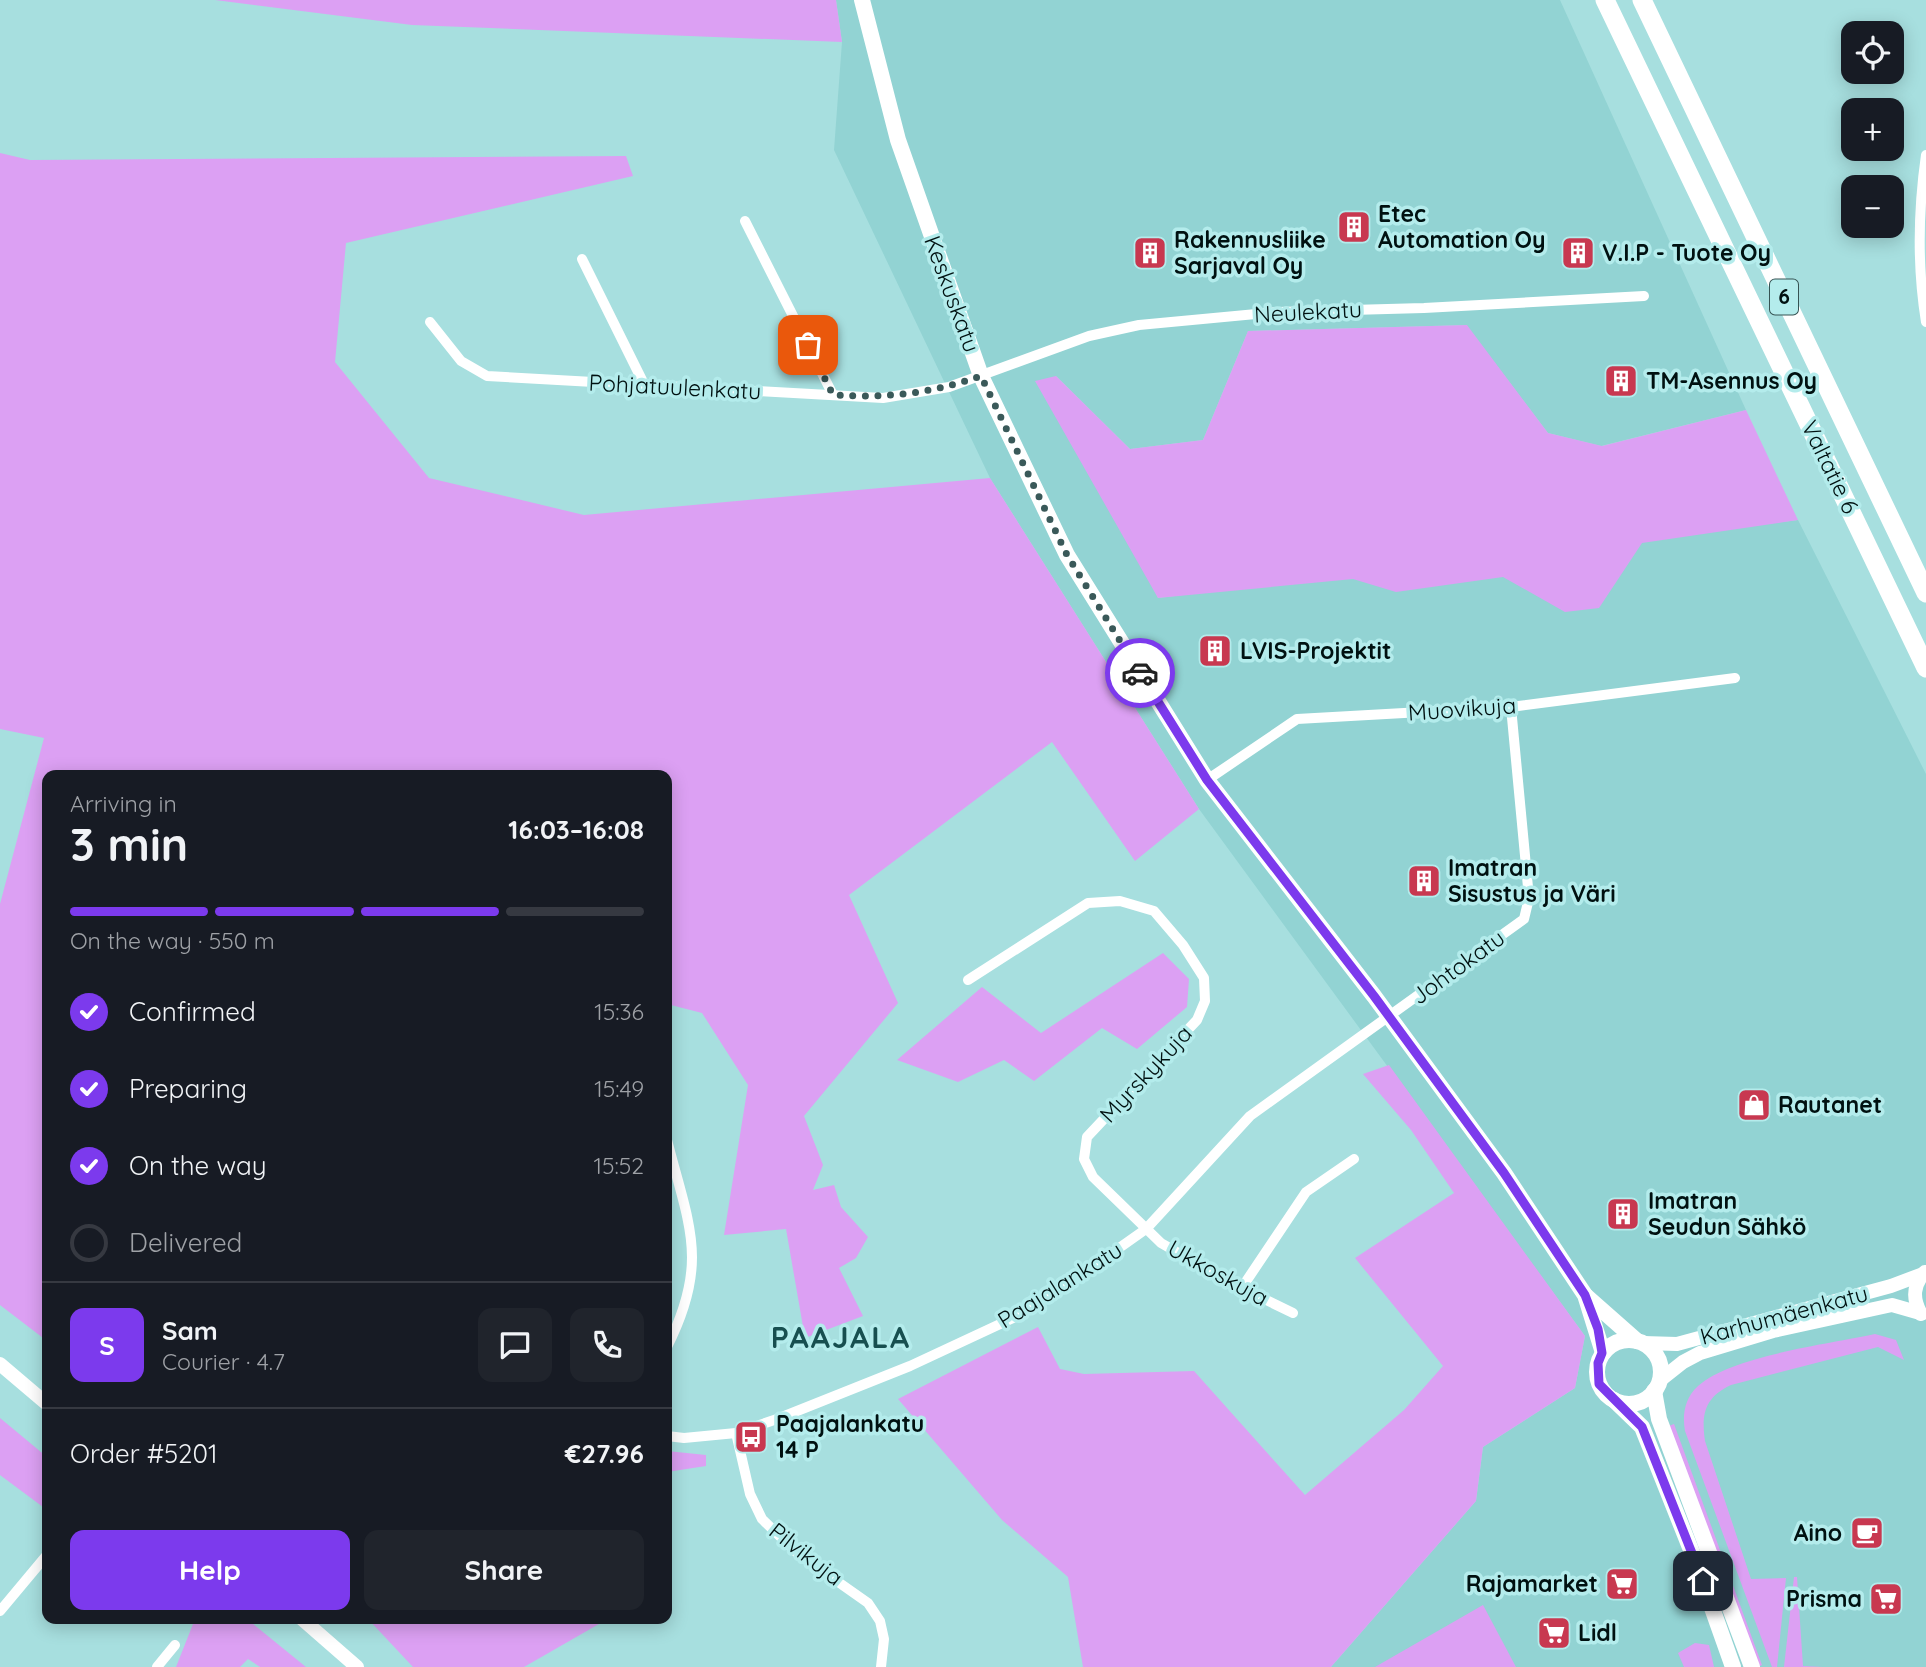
<!DOCTYPE html>
<meta charset="utf-8">
<style>
:root{--surface:#171b24;--page:#20242c;--text:#f1f3f6;--muted:#9ea1a6;--line:#363941;--accent:#7c3aed}
body{margin:0;font-family:Quicksand,sans-serif;background:var(--page);color:var(--text);height:100vh;display:flex;flex-direction:column;font-size:26px;white-space:nowrap}
*{box-sizing:border-box;margin:0}
p{font-size:23px;color:var(--muted)}
.icon{flex:none;width:38px;height:38px;fill:none;stroke:currentColor;stroke-width:2;stroke-linecap:round;stroke-linejoin:round}
.map{position:relative;flex:1;overflow:hidden}
.drawer{position:absolute;left:42px;top:770px;width:630px;height:854px;display:flex;flex-direction:column;background:var(--surface);border-radius:14px;box-shadow:0 4px 18px #0003}
.drawer>*{flex:none}
.tools{position:absolute;left:1841px;top:21px;display:grid;gap:14px}
.tools a{display:grid;place-items:center;width:63px;height:63px;border-radius:14px;background:var(--surface);box-shadow:0 4px 18px #0003;font-size:35px}
.pin{position:absolute;display:grid;place-items:center;width:60px;height:60px;color:#fff;margin:-30px;border-radius:14px;box-shadow:0 4px 10px #0006}
.courier{position:absolute;display:grid;place-items:center;width:70px;height:70px;margin:-35px;border:5px solid #7c3aed;border-radius:50%;background:#fff;color:#222;box-shadow:0 2px 9px #0007}
.headline em{font-style:normal;font-weight:700}
.headline div{display:flex;flex-direction:column-reverse}
.headline{display:flex;align-items:center;justify-content:space-between;height:119px;padding:0 28px}
h1{font-size:46px;font-weight:700;line-height:52px}
.bar{display:grid;grid-template-columns:repeat(4,1fr);gap:10px 7px;align-content:center;height:84px;padding:0 28px}
.bar i{height:9px;border-radius:5px;background:var(--line)}
.bar .on{background:var(--accent)}
.bar p{grid-column:span 4}
.line{display:flex;align-items:center;gap:18px;padding:0 28px;border-top:2px solid var(--line)}
.line div{flex:1}
.round{display:grid;place-items:center;flex:none;width:74px;height:74px;border-radius:14px;background:var(--page)}
ol{padding:0 28px;list-style:none}
li{display:flex;align-items:center;gap:21px;height:77px}
li p{margin-inline-start:auto}
li .icon{padding:7px;border-radius:50%;background:var(--accent);color:#fff;stroke-width:4}
li:last-child{color:var(--muted)}
li i{width:38px;height:38px;border:4px solid var(--line);border-radius:50%}
.button{display:flex;gap:14px;margin-top:auto;padding:14px 28px}
.button a{flex:1;height:80px;border-radius:14px;background:var(--accent);color:#fff;font-size:28px;font-weight:700;line-height:80px;text-align:center}
.button a+a{background:var(--page);color:var(--text)}
.map>svg:first-child{display:block}
</style>
<div class="map">
<svg width="1926" height="1667" viewBox="0 0 1926 1667">
<rect width="100%" height="100%" fill="#a7dfdf"/>
<!-- built -->
<path fill="#92d3d3" d="M836,0H1560L1746,410L1601,446L1548,433L1466,325L1248,331L1203,440L1130,449L1056,376L1158,598L1798,520L1926,774V1667H1331L1476,1501L1483,1447L1575,1388L1585,1336L1199,809L990,478L834,150L842,42Z"/>
<!-- green -->
<g fill="#dca0f3">
<path d="M215,0H836L842,42L412,25Z"/>
<path d="M0,153L30,160L626,156L633,176L346,243L335,362L429,478L584,515L990,478L1199,809L1135,861L1052,742L849,895L898,1003L804,1116L823,1165L813,1190L834,1185L841,1207L868,1237L856,1258L839,1268L863,1316L805,1338L786,1229L724,1235L748,1085L702,1013L667,1004V775H47V1341L0,1305V904L44,738L0,729Z"/>
<path d="M1467,325L1548,433L1602,446L1746,410L1798,520L1642,543L1599,608L1565,612L1503,577L1396,592L1353,579L1158,598L1035,381L1056,376L1130,449L1203,440L1248,331Z"/>
<path d="M1163,953L1189,979L1187,1007L1137,1049L1102,1028L1034,1081L1004,1060L958,1082L897,1060L982,987L1041,1033Z"/>
<path d="M1389,1065L1585,1336L1575,1388L1483,1447L1476,1501L1331,1667H1083L1068,1577L1002,1520L898,1399L1038,1327L1060,1369L1084,1374L1194,1371L1305,1495L1404,1410L1443,1366L1355,1258L1454,1193L1411,1130L1363,1074Z"/>
<path d="M1875,1334L1896,1340L1904,1360L1878,1347L1731,1385C1705,1397 1701,1414 1705,1441L1751,1579L1786,1578L1777,1667H1772L1685,1431C1682,1414 1685,1398 1698,1386C1731,1356 1829,1344 1875,1334Z"/>
<path d="M0,1418L47,1457V1510L0,1475Z"/>
<path d="M1674,1424L1762,1665L1758,1667L1666,1427Z"/>
<path d="M667,1451L706,1455V1466L667,1472Z"/>
<path d="M1794,1577H1797L1803,1666L1823,1667H1784Z"/>
<path d="M1483,1605L1516,1667H1375Z"/>
<path d="M195,1619H247L306,1667H260L248,1659L240,1667H176Z"/>
<path d="M368,1619H599V1624L524,1667H413Z"/>
<path d="M1695,1643L1709,1645L1714,1667H1684L1678,1653Z"/>
</g>
<g fill="none" stroke-linecap="round" stroke-linejoin="round">
<!-- minor -->
<g stroke="#fff" stroke-width="10">
<path d="M1926,155C1918,211 1917,266 1926,322"/>
<path d="M745,221L833,395"/>
<path d="M582,259L645,386"/>
<path d="M430,322L461,361L487,376L883,398L949,387L1089,336L1139,325L1278,312L1424,308L1644,296"/>
<path d="M1207,780L1297,719L1511,707L1735,678"/>
<path d="M968,980L1088,903L1120,901L1154,911L1183,945L1204,978L1205,1001L1197,1020L1087,1137L1084,1159L1093,1177L1161,1243L1227,1281L1293,1313"/>
<path d="M667,1140C689,1226 710,1262 667,1347"/>
<path d="M1241,1289L1306,1192L1354,1159"/>
<path d="M736,1433L750,1494L762,1519L797,1553L868,1603L880,1621L884,1639L881,1667"/>
<path d="M667,1436L684,1438L736,1433L777,1419L910,1366L1013,1318L1064,1287L1146,1229L1250,1116L1524,919L1529,898L1511,707"/>
<path d="M0,1611L46,1556"/>
<path d="M157,1667L175,1645"/>
</g>
<!-- tertiary -->
<g stroke="#fff" stroke-width="14">
<path d="M1921,1314C1912,1298 1913,1285 1925,1272"/>
<path d="M1643,1343L1677,1344L1891,1286L1923,1274"/>
<path d="M0,1364L47,1404"/>
<path d="M1659,1381L1683,1362L1700,1353L1773,1331L1892,1305L1920,1313"/>
<path d="M302,1619L357,1667"/>
</g>
<!-- secondary -->
<g stroke="#fff" stroke-width="16">
<path d="M862,0L898,140L981,376L1067,555L1207,780L1374,996L1504,1173L1585,1295L1603,1353"/>
<path d="M1586,1296L1637,1341"/>
<circle cx="1629" cy="1372" r="32"/>
<path d="M1654,1391L1659,1419L1752,1667"/>
<path d="M1614,1400L1642,1427L1695,1560L1733,1667"/>
</g>
<!-- trunk -->
<g stroke="#fff" stroke-width="19">
<path d="M1605,0L1926,668"/>
<path d="M1642,0L1926,593"/>
</g>
</g>
<g fill="none" stroke-linecap="round" stroke-linejoin="round">
<!-- done -->
<path stroke="#3a5959" stroke-width="7" stroke-dasharray="0 12.6" d="M808,345L833,395C888,398 929,394 981,376L1067,555L1140,673"/>
<!-- route -->
<path stroke="#7c3aed" stroke-width="9" d="M1140,673L1207,780L1374,996L1504,1173L1585,1295L1598,1329L1602,1353L1598,1363L1599,1384L1642,1427L1703,1581"/>
</g>
<!-- icons -->
<defs>
<symbol id="building-square" viewBox="-11 -11 22 22"><rect x="-9" y="-9" width="18" height="18" rx="4" fill="#c83850" stroke="#b4ecec"/><path d="M-4-6H4V6H1V3H-1V6H-4ZM-2.5-4.3h1.7v1.8h-1.7ZM.8-4.3h1.7v1.8H.8ZM-2.5-1h1.7V.8h-1.7ZM.8-1h1.7V.8H.8Z" fill="#fff"/></symbol>
<symbol id="shop-square" viewBox="-11 -11 22 22"><rect x="-9" y="-9" width="18" height="18" rx="4" fill="#c83850" stroke="#b4ecec"/><path d="M-5-2.5h2.3a2.7 3.5 0 0 1 5.4 0H5L5.5 6h-11ZM-1.5-2.5h3a1.5 2.3 0 0 0-3 0Z" fill="#fff"/></symbol>
<symbol id="bus-square" viewBox="-11 -11 22 22"><rect x="-9" y="-9" width="18" height="18" rx="4" fill="#c83850" stroke="#b4ecec"/><path d="M-5-6H5V4H4V6H2V4H-2V6H-4V4H-5ZM-3.5-4V0h7V-4ZM-3.5 1.2v1.5H-2V1.2ZM2 1.2v1.5H3.5V1.2Z" fill="#fff"/></symbol>
<symbol id="cafe-square" viewBox="-11 -11 22 22"><rect x="-9" y="-9" width="18" height="18" rx="4" fill="#c83850" stroke="#b4ecec"/><path d="M-5.5-4.5H6V0H3Q3 3.5 0 3.5H-2.5Q-5.5 3.5-5.5 0ZM3-3.2v2h1.7v-2ZM-6 4.5H4V6H-6Z" fill="#fff"/></symbol>
<symbol id="supermarket-square" viewBox="-11 -11 22 22"><rect x="-9" y="-9" width="18" height="18" rx="4" fill="#c83850" stroke="#b4ecec"/><path d="M-6-5.5h2.5l.6 2H6L4.5 2H-2.5L-4.4-4H-6ZM-1.5 3.2a1.3 1.3 0 1 0 .1 0ZM3 3.2a1.3 1.3 0 1 0 .1 0Z" fill="#fff"/></symbol>
</defs>
<g fill-rule="evenodd">
<use href="#building-square" x="1335" y="208" width="38" height="38"/>
<use href="#building-square" x="1131" y="234" width="38" height="38"/>
<use href="#building-square" x="1559" y="234" width="38" height="38"/>
<use href="#building-square" x="1602" y="362" width="38" height="38"/>
<use href="#building-square" x="1196" y="632" width="38" height="38"/>
<use href="#building-square" x="1405" y="862" width="38" height="38"/>
<use href="#shop-square" x="1735" y="1086" width="38" height="38"/>
<use href="#building-square" x="1604" y="1195" width="38" height="38"/>
<use href="#bus-square" x="732" y="1418" width="38" height="38"/>
<use href="#cafe-square" x="1848" y="1514" width="38" height="38"/>
<use href="#supermarket-square" x="1603" y="1565" width="38" height="38"/>
<use href="#supermarket-square" x="1867" y="1580" width="38" height="38"/>
<use href="#supermarket-square" x="1535" y="1614" width="38" height="38"/>
</g>
<g text-anchor="middle" stroke-width="7" stroke-linejoin="round" paint-order="stroke">
<!-- shield labels -->
<rect fill="#b4ecec" stroke="#365353" stroke-width="2" x="1770" y="279.5" width="28" height="35" rx="5"/>
<g font-size="21" font-weight="bold" fill="#011">
<text x="1784" y="304">6</text>
</g>
<!-- poi labels -->
<g font-size="23" font-weight="bold" fill="#011" stroke="#b4ecec" text-anchor="start">
<text x="1378" y="222">Etec<tspan x="1378" dy="26">Automation Oy</tspan></text>
<text x="1174" y="248">Rakennusliike<tspan x="1174" dy="26">Sarjaval Oy</tspan></text>
<text x="1602" y="261">V.I.P - Tuote Oy</text>
<text x="1646" y="389">TM-Asennus Oy</text>
<text x="1240" y="659">LVIS-Projektit</text>
<text x="1448" y="876">Imatran<tspan x="1448" dy="26">Sisustus ja Väri</tspan></text>
<text x="1778" y="1113">Rautanet</text>
<text x="1648" y="1209">Imatran<tspan x="1648" dy="26">Seudun Sähkö</tspan></text>
<text x="776" y="1432">Paajalankatu<tspan x="776" dy="26">14 P</tspan></text>
<text x="1842" y="1541" text-anchor="end">Aino</text>
<text x="1598" y="1592" text-anchor="end">Rajamarket</text>
<text x="1862" y="1607" text-anchor="end">Prisma</text>
<text x="1578" y="1641">Lidl</text>
</g>
<!-- street labels -->
<g font-size="23" fill="#011" stroke="#b4ecec">
<text transform="translate(952 294) rotate(70)" y="8">Keskuskatu</text>
<text transform="translate(1308 312) rotate(-3)" y="8">Neulekatu</text>
<text transform="translate(675 387) rotate(3)" y="8">Pohjatuulenkatu</text>
<text transform="translate(1830 467) rotate(64)" y="8">Valtatie 6</text>
<text transform="translate(1462 709) rotate(-4)" y="8">Muovikuja</text>
<text transform="translate(1458 967) rotate(-36)" y="8">Johtokatu</text>
<text transform="translate(1146 1074) rotate(-47)" y="8">Myrskykuja</text>
<text transform="translate(1218 1273) rotate(29)" y="8">Ukkoskuja</text>
<text transform="translate(1060 1285) rotate(-32)" y="8">Paajalankatu</text>
<text transform="translate(1784 1315) rotate(-15)" y="8">Karhumäenkatu</text>
<text transform="translate(806 1554) rotate(38)" y="8">Pilvikuja</text>
</g>
<!-- district labels -->
<g font-size="30" font-weight="bold" letter-spacing="2" fill="#174f50" stroke="#b4ecec">
<text x="841" y="1348">PAAJALA</text>
</g>
</g>
</svg>
<div class="tools">
<a><svg class="icon" aria-label="locate" viewBox="0 0 24 24"><circle cx="12" cy="12" r="6"/><path d="M12 2v4M12 18v4M2 12h4M18 12h4"/></svg></a>
<a>+</a>
<a>−</a>
</div>
<div class="pin" style="left:808px;top:345px;background:#ea580c"><svg class="icon" aria-label="bag" viewBox="0 0 24 24"><path d="M5 8h14l-1 12H6zM9 8a3 3 0 0 1 6 0"/></svg></div>
<div class="pin" style="left:1703px;top:1581px;background:#1f2937"><svg class="icon" aria-label="home" viewBox="0 0 24 24"><path d="M3 11l9-7 9 7M6 9v11h12V9"/></svg></div>
<div class="courier" style="left:1140px;top:673px"><svg class="icon" aria-label="car" viewBox="0 0 24 24"><path d="M5 17H2v-5l4-1 3-4h7l3 4 3 1v5h-3M9 17h6M6 11h13"/><circle cx="7" cy="17" r="2"/><circle cx="17" cy="17" r="2"/></svg></div>
<section class="drawer">
<div class="headline"><div><h1>3 min</h1><p>Arriving in</p></div><em>16:03–16:08</em></div>
<div class="bar"><i class="on"></i><i class="on"></i><i class="on"></i><i></i><p>On the way · 550 m</p></div>
<ol>
<li><svg class="icon" aria-label="check" viewBox="0 0 24 24"><path d="M5 12l5 5 9-10"/></svg>Confirmed<p>15:36</p></li>
<li><svg class="icon" aria-label="check" viewBox="0 0 24 24"><path d="M5 12l5 5 9-10"/></svg>Preparing<p>15:49</p></li>
<li><svg class="icon" aria-label="check" viewBox="0 0 24 24"><path d="M5 12l5 5 9-10"/></svg>On the way<p>15:52</p></li>
<li><i></i>Delivered</li>
</ol>
<div class="line" style="height:126px"><b class="round" style="background:var(--accent);color:#fff">S</b><div><b>Sam</b><p>Courier · 4.7</p></div><a class="round"><svg class="icon" aria-label="chat" viewBox="0 0 24 24"><path d="M4 5h16v11H9l-5 4z"/></svg></a><a class="round"><svg class="icon" aria-label="phone" viewBox="0 0 24 24"><path d="M5 4h4l2 5-3 2q2 4 5 5l2-3 5 2v4C11 20 4 13 5 4z"/></svg></a></div>
<div class="line" style="height:91px"><div>Order #5201</div><b>€27.96</b></div>
<div class="button"><a>Help</a><a>Share</a></div>
</section>
</div>
